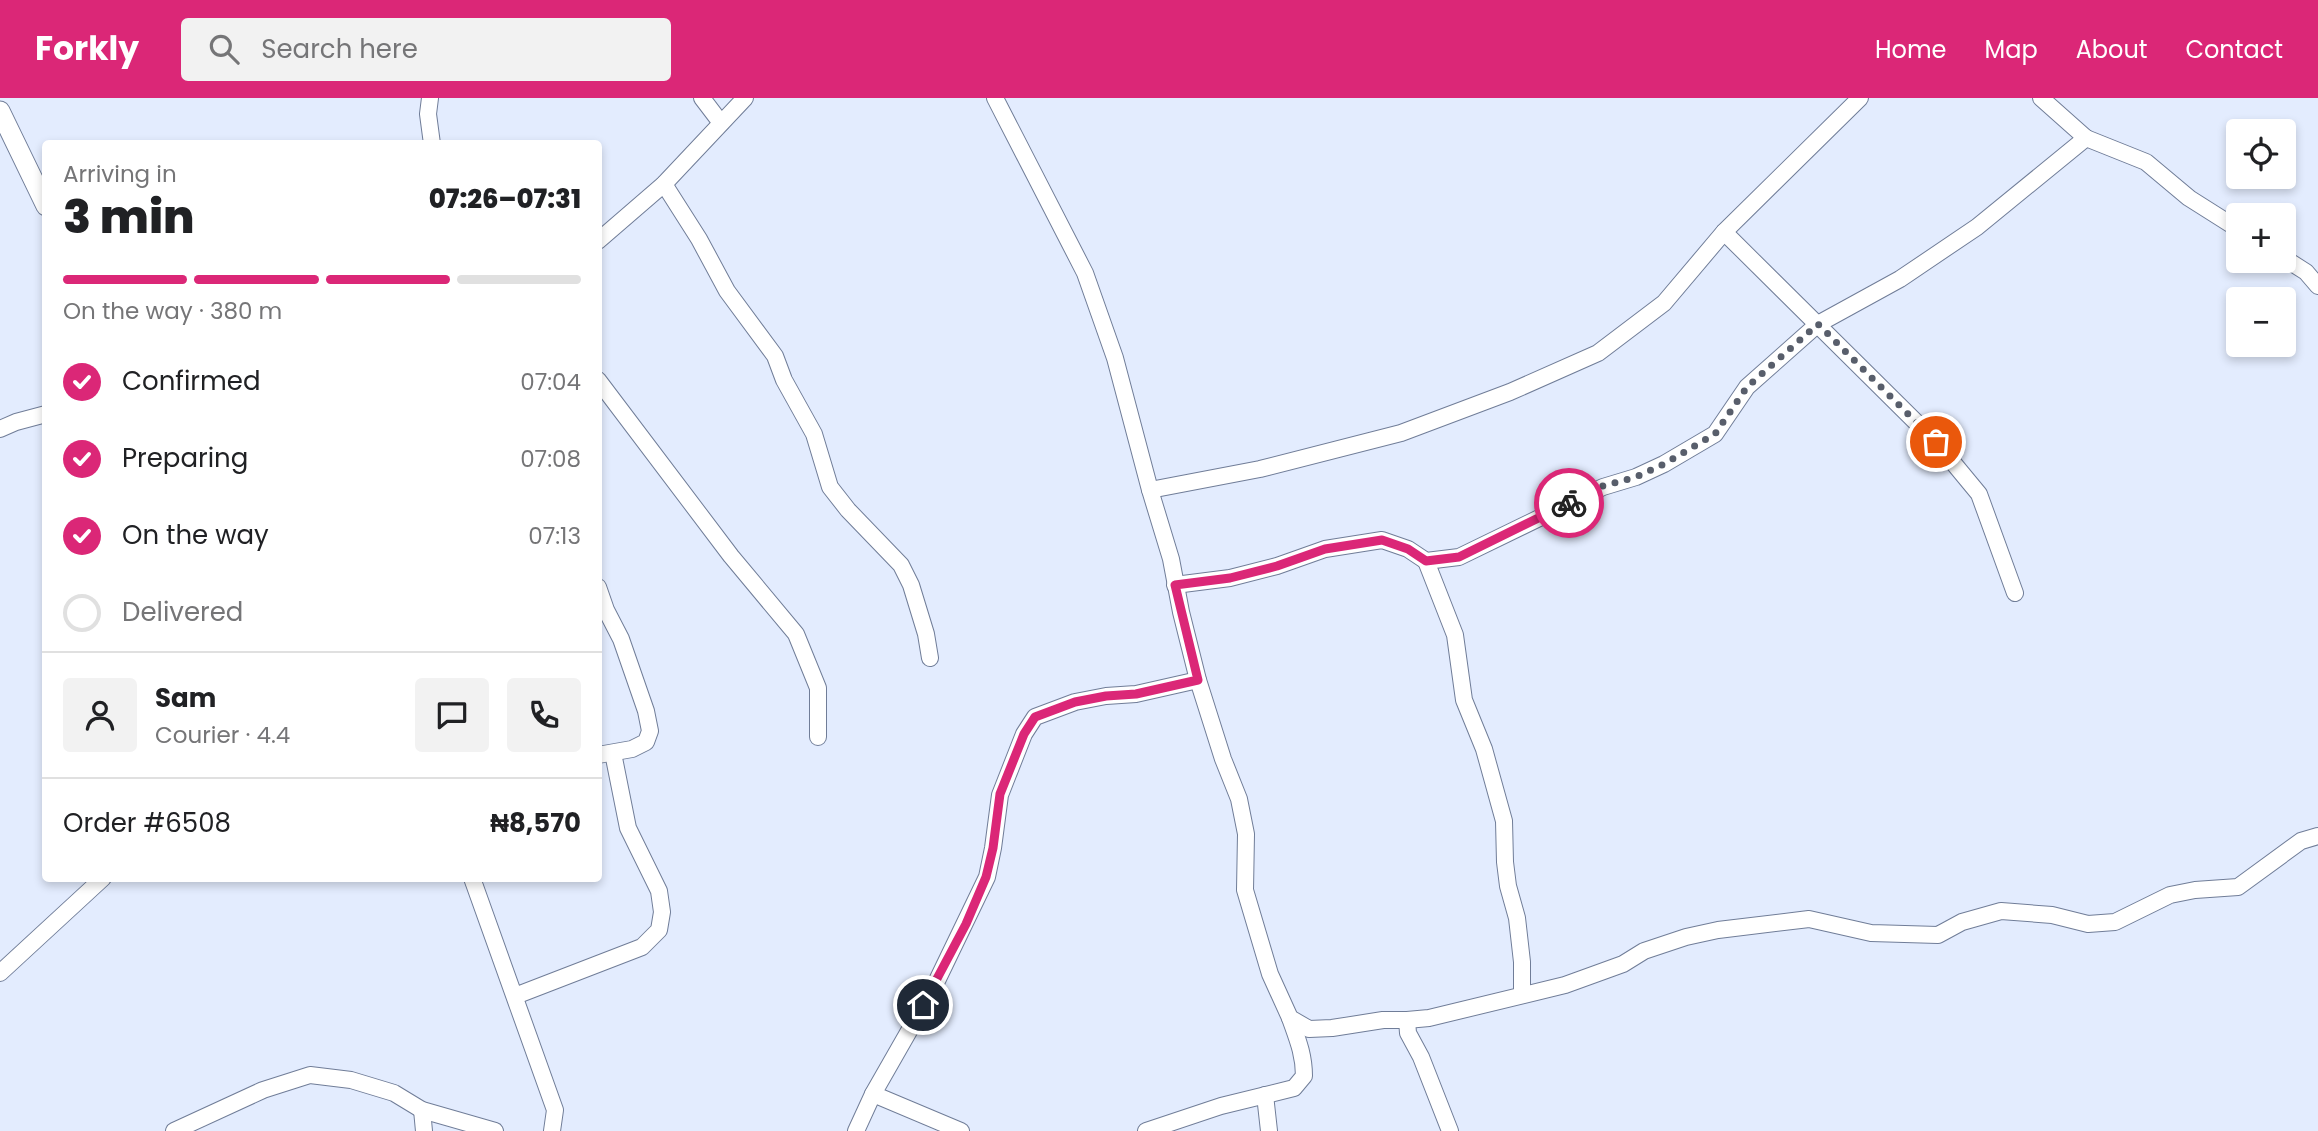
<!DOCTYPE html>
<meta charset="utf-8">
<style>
:root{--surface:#fff;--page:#f2f2f2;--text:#202124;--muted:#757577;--line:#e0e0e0;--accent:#db2777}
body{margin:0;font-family:Poppins,sans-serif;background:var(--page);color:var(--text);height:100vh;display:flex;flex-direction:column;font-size:26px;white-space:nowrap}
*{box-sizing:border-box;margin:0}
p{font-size:23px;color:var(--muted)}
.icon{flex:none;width:38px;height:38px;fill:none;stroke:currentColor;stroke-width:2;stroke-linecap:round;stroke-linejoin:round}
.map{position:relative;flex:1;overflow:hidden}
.sheet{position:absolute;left:42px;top:42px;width:560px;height:742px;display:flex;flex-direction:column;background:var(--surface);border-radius:7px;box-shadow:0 4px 10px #0003}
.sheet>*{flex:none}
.controls{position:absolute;left:2226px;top:21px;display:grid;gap:14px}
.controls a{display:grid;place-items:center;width:70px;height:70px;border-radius:7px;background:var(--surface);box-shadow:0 4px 10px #0003;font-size:35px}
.pin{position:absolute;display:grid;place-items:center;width:60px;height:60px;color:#fff;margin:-30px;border:4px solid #fff;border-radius:50%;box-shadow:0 2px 7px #0007}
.courier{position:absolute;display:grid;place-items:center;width:70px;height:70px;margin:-35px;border:5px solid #db2777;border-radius:50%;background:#fff;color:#222;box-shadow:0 2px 9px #0007}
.head em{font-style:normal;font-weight:800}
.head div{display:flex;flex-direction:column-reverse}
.head{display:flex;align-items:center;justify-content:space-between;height:119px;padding:0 21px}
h1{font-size:46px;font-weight:800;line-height:52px}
.bar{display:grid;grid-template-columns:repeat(4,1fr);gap:10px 7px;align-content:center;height:84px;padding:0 21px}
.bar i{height:9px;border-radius:5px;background:var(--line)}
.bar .on{background:var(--accent)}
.bar p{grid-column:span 4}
.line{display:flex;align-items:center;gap:18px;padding:0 21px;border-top:2px solid var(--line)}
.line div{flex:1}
.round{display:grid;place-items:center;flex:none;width:74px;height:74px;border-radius:7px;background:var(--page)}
ol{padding:0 21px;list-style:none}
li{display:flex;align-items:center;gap:21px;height:77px}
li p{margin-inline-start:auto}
li .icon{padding:7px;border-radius:50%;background:var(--accent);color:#fff;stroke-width:4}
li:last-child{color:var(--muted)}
li i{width:38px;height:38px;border:4px solid var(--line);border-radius:50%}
header{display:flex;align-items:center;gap:42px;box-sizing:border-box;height:98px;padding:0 35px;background:var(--accent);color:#fff}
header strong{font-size:33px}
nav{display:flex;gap:38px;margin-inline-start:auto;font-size:24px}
.search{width:490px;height:63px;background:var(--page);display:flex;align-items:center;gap:18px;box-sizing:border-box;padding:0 24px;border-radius:7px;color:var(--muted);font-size:26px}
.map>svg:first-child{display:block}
</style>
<header>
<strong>Forkly</strong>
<div class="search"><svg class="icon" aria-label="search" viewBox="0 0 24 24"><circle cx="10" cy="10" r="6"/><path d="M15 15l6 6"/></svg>Search here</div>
<nav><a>Home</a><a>Map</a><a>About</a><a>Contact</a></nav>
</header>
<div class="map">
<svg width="2318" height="1033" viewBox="0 0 2318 1033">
<rect width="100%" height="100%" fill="#e3ecfe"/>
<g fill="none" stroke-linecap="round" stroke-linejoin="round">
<defs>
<g id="minor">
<path d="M430,0L428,16L432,46"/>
<path d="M702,0L721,25"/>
<path d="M995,0L1085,175L1115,260L1150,392L1171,461L1181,514L1198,582L1223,661L1239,701L1246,736L1245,792L1270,876L1290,920L1309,931L1332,930L1383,922H1407L1408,935L1421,959L1450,1033"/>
<path d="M2041,0L2086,40"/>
<path d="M664,86L699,141L727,193L775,258L784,282L814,336L830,389L848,412L901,467L911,487L926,536L930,560"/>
<path d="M1724,134L1936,344L1979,396L2015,495"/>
<path d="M598,143L664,86L745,0"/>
<path d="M2284,160L2306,174L2318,188"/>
<path d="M598,282L731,458L796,536L818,590V639"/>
<path d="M0,331L16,324L46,316"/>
<path d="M1150,392L1260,371L1401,335L1510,294L1598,255L1664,205L1724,134L1860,0"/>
<path d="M1426,463L1455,537L1464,602L1484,651L1504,723L1505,764L1508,788L1517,820L1522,864V895"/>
<path d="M1175,487L1230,480L1277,468L1325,451L1382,442L1408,451L1426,463L1459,459L1603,389L1636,379L1664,366L1715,336L1747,289L1818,226L1900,181L1977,129L2086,40L2146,64L2189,100L2238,131"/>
<path d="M598,489L606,512L621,541L646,613L650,633L646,644L632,651L598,657"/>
<path d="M472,780L555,1012L552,1033"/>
<path d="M0,875L103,780"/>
<path d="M515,898L642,849L659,832L662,814L659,793L628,730L613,655"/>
<path d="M1407,922L1429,920L1565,887L1623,866L1644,853L1686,839L1718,832L1809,821L1871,835L1938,837L1962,824L2001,813L2052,817L2088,826L2115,824L2170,797L2195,792L2238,789L2301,743L2318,738"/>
<path d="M873,996L961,1033"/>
<path d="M1265,997L1269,1033"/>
<path d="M422,1012L424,1033"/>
<path d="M174,1033L263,992L310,977L351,982L394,995L422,1012L495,1033"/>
<path d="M856,1033L873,996L933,891L987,779L993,750L1000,697L1024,636L1035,619L1075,604L1106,598L1136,596L1198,582"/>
<path d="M1146,1033L1221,1008L1294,990L1304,978C1304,956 1297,940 1290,920"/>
</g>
<path id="tertiary" d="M0,13L46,108"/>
</defs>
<!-- minor casing -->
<use href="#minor" stroke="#707d98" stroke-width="18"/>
<!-- tertiary casing -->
<use href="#tertiary" stroke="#707d98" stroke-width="21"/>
<!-- minor -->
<use href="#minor" stroke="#fff" stroke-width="16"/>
<!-- tertiary -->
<use href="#tertiary" stroke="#fff" stroke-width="19"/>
</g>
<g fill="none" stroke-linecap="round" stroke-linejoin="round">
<!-- done -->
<path stroke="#585e6b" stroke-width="7" stroke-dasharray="0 12.6" d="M1569,405L1603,388L1636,379L1664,366L1715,336L1747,289L1818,226L1936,344"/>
<!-- route -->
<path stroke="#db2777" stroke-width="9" d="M923,907L966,826L986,779L993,750L1000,696L1024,636L1035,619L1075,604L1106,598L1136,596L1198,582L1175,487L1230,480L1277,468L1325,451L1382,442L1408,451L1426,463L1459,459L1569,405"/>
</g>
</svg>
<div class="controls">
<a><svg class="icon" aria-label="locate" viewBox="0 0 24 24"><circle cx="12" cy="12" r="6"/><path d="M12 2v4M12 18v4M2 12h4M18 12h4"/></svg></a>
<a>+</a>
<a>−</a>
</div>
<div class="pin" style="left:1936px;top:344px;background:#ea580c"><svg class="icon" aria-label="bag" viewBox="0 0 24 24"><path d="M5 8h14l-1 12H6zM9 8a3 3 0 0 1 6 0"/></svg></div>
<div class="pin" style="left:923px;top:907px;background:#1f2937"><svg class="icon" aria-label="home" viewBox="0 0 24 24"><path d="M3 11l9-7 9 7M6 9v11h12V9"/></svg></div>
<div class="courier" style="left:1569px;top:405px"><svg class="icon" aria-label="bike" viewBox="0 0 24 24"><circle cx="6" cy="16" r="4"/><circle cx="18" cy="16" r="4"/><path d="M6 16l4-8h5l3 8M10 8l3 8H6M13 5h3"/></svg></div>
<section class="sheet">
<div class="head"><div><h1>3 min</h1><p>Arriving in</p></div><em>07:26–07:31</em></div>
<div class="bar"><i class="on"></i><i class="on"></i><i class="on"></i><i></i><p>On the way · 380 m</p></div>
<ol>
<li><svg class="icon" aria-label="check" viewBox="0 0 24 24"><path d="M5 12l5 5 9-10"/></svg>Confirmed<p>07:04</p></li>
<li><svg class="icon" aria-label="check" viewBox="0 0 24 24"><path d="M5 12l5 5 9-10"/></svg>Preparing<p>07:08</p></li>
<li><svg class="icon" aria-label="check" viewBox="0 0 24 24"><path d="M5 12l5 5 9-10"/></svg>On the way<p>07:13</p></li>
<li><i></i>Delivered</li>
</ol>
<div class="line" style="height:126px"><a class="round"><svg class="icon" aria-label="person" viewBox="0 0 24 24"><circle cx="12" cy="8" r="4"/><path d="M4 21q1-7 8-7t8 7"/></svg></a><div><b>Sam</b><p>Courier · 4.4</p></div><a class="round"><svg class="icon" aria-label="chat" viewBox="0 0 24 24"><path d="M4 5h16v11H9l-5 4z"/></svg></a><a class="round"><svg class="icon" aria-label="phone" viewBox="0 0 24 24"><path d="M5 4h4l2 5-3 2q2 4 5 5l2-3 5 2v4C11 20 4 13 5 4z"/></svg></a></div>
<div class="line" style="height:91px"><div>Order #6508</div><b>₦8,570</b></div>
</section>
</div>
